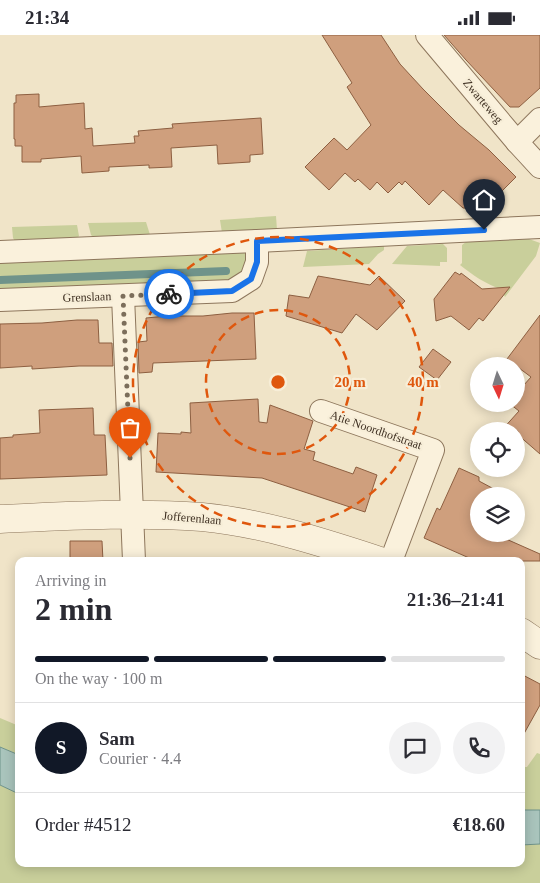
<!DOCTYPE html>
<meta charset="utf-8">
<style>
:root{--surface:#fff;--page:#f2f2f3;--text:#2b2b33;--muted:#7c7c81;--line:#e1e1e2;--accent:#111827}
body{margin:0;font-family:"Times New Roman",serif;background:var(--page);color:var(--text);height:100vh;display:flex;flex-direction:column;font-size:19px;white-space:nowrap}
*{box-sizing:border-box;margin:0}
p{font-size:16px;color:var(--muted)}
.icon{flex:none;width:28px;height:28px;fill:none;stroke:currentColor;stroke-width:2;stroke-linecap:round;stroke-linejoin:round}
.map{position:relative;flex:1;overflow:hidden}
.drawer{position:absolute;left:15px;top:522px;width:510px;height:310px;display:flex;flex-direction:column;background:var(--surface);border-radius:10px;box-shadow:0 2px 12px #0003}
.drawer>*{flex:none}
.needle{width:32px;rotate:176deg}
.buttons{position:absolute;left:470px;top:322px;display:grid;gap:10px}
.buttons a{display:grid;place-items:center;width:55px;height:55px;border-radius:50%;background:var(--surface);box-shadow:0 2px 12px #0003;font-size:25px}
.pin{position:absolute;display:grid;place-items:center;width:42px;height:42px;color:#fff;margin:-51px -21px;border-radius:50% 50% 50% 0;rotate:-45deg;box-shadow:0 0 5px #0007}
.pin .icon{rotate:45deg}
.courier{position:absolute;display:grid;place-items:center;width:50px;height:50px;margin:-25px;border:4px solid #1a73e8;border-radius:50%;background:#fff;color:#222;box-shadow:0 1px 6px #0007}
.headline em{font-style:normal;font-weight:700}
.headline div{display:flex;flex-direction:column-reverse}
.headline{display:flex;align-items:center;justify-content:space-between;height:85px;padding:0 20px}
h1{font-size:32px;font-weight:700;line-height:38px}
.bar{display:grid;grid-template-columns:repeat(4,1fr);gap:8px 5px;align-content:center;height:60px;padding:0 20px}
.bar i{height:6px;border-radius:4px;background:var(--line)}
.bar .active{background:var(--accent)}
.bar p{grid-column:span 4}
.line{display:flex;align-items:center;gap:12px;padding:0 20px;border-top:1px solid var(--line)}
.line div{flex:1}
.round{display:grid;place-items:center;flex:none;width:52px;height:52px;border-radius:26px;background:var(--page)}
.status{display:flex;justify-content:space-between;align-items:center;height:35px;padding:0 25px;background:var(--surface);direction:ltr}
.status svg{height:14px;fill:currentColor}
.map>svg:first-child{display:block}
</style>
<div class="status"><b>21:34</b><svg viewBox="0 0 49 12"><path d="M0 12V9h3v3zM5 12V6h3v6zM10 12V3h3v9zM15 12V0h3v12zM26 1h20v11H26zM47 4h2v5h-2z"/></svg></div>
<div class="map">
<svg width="540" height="848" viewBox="0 0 540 848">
<rect width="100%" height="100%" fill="#f0e4c8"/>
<!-- green -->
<g fill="#c9cf9b">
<path d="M276,181L277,195L222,198L220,185Z"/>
<path d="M146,187L151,203L95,204L91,200L88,188Z"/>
<path d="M77,190L79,201L75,206H15L13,203L12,192Z"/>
<path d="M529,204L540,208L536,221L505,262L501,254C485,249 473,240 460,230L462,228V210L466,207Z"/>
<path d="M443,209L447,213V227H440V231L392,229L407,211Z"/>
<path d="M384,211V215L378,219L369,229L303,232L307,216Z"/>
<path d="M247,217L252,225L232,248L0,260V228Z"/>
<path d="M0,683L19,691V720L0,712Z"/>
<path d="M537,718L540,719V775H521V732H527Z"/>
<path d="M0,750L19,759V829H521V810L540,809V848H0Z"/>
</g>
<!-- water -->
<g fill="#a9c4bc" stroke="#6f938a">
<path d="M0,712L19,720V759L0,750Z"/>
<path d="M521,775H540V809L521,810Z"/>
</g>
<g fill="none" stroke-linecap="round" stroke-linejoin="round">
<!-- stream -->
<path stroke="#6f938a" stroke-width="8" d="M0,245L226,236"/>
</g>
<!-- building -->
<g fill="#cf9f7d" stroke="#8d5f41">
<path d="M322,0H381L400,29L423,54L459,90L489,115L516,142L498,160L477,165L479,174L463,173L443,155L429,170L405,146L402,150L399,147L388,158L377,147L370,155L358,144L355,147L345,138L329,155L305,132L334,103L347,115L371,90L347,52L352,48Z"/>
<path d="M444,0H540V53L519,72H510L466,25Z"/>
<path d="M39,59V72L84,68L85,94L92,93L93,111L135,108L134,101H139L138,96L173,93L172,89L261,83L263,119L250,120V127L218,129L217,110L171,113L172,132L149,133V130L109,132V136L82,138L81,121L41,124V127H22V111H15V104H14V68H16V60Z"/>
<path d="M455,237L460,240L461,238L482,254L510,252L483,286L479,283L469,295L451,281L436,286L434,264Z"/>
<path d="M318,241L370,250L379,241L405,266L377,295L356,279L342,298L286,281L289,260L309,263Z"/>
<path d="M232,278H254L256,324L153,328L152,337L139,338L138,307L147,306L146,283L167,281H203Z"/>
<path d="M540,280V419L517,399L518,396H501L519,376L510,369H516V359L531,342L507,324Z"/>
<path d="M77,285H98L99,308H112L113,331H79L32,334V331L0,333V289L42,288Z"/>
<path d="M433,314L451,327L437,345L419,332Z"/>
<path d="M258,364L259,387L267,388L270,370L313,386L304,414L315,417L313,425L353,439L356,432L377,440L365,477L262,443L156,437L158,398L181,399V397L191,398L190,368Z"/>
<path d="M93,373L94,400H105L107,440L0,444V403L13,402V400L40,398L39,375Z"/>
<path d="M459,433L479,442V446L507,461H479V499H495L497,500L540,519V526H476L424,503L437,473L440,475Z"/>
<path d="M70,506H102L103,526H70Z"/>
<path d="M521,639L540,649V670L521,704Z"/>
</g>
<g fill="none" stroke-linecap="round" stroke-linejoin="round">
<defs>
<g id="minor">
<path d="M427,0L517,107L540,132"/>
<path d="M517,107L540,84"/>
<path d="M0,217L257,206L540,192"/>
<path d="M123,261L134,526"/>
<path d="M0,265L232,256L251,244L257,227V206"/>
<path d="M321,376L433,415L391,526"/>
</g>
<g id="tertiary">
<path d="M0,484C67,481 135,477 202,482C264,488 321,507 380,526"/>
<path d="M521,597L540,610"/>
</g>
</defs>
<!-- minor casing -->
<use href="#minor" stroke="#8d765c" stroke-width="24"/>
<!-- tertiary casing -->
<use href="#tertiary" stroke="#8d765c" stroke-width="29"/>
<!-- minor -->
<use href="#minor" stroke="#faf1dc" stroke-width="22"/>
<!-- tertiary -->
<use href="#tertiary" stroke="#faf1dc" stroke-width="28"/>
</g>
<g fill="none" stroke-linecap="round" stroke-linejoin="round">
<!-- done -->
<path stroke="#7c6e5b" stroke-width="5" stroke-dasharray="0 9" d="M130,423L123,261L169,259"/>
<!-- route -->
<path stroke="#1a73e8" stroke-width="6" d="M169,259L232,256L251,244L257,227V206L484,195"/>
</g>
<!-- distance rings -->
<g fill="none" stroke="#df570d" stroke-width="2.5" stroke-dasharray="9 6">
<circle cx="278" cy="347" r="72"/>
<circle cx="278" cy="347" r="145"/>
</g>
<g text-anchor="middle" stroke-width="4.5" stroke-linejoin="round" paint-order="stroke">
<!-- street labels -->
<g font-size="12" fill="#3d2e20" stroke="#f7eed8">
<text transform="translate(483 66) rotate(50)" y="4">Zwarteweg</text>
<text transform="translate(87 262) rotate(-2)" y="4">Grenslaan</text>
<text transform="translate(376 395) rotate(19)" y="4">Atie Noordhofstraat</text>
<text transform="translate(192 483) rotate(5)" y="4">Jofferenlaan</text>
</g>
</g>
<circle cx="278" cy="347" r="8" fill="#df570d" stroke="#f7eed8" stroke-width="2.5"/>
<g font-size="15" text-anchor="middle" font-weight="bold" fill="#df570d" stroke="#f7eed8" stroke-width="4.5" stroke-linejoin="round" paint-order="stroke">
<text x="350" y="352">20 m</text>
<text x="423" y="352">40 m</text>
</g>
</svg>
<div class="buttons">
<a><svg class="needle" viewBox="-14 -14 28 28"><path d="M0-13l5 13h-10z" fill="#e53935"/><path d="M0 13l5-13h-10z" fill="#7c7c81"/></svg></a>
<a><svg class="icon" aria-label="locate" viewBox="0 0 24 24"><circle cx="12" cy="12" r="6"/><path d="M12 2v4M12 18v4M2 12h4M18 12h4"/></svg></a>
<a><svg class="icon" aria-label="layers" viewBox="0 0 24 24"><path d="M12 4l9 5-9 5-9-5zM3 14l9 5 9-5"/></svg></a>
</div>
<div class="pin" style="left:130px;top:423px;background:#ea580c"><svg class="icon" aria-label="bag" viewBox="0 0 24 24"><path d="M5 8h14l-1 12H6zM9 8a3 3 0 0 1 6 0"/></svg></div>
<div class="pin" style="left:484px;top:195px;background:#1f2937"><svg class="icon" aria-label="home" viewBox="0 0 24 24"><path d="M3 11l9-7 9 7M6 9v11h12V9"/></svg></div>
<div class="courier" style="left:169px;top:259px"><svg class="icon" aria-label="bike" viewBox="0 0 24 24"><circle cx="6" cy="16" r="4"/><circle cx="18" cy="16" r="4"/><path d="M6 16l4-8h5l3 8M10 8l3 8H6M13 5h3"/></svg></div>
<section class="drawer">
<div class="headline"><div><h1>2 min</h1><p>Arriving in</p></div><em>21:36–21:41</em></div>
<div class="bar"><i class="active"></i><i class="active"></i><i class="active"></i><i></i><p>On the way · 100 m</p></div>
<div class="line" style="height:90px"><b class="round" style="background:var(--accent);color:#fff">S</b><div><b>Sam</b><p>Courier · 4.4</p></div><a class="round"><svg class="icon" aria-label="chat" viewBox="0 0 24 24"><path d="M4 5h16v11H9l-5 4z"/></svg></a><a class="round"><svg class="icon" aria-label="phone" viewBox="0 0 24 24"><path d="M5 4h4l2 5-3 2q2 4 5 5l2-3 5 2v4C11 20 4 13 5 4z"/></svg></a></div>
<div class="line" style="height:65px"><div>Order #4512</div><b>€18.60</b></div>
</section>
</div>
